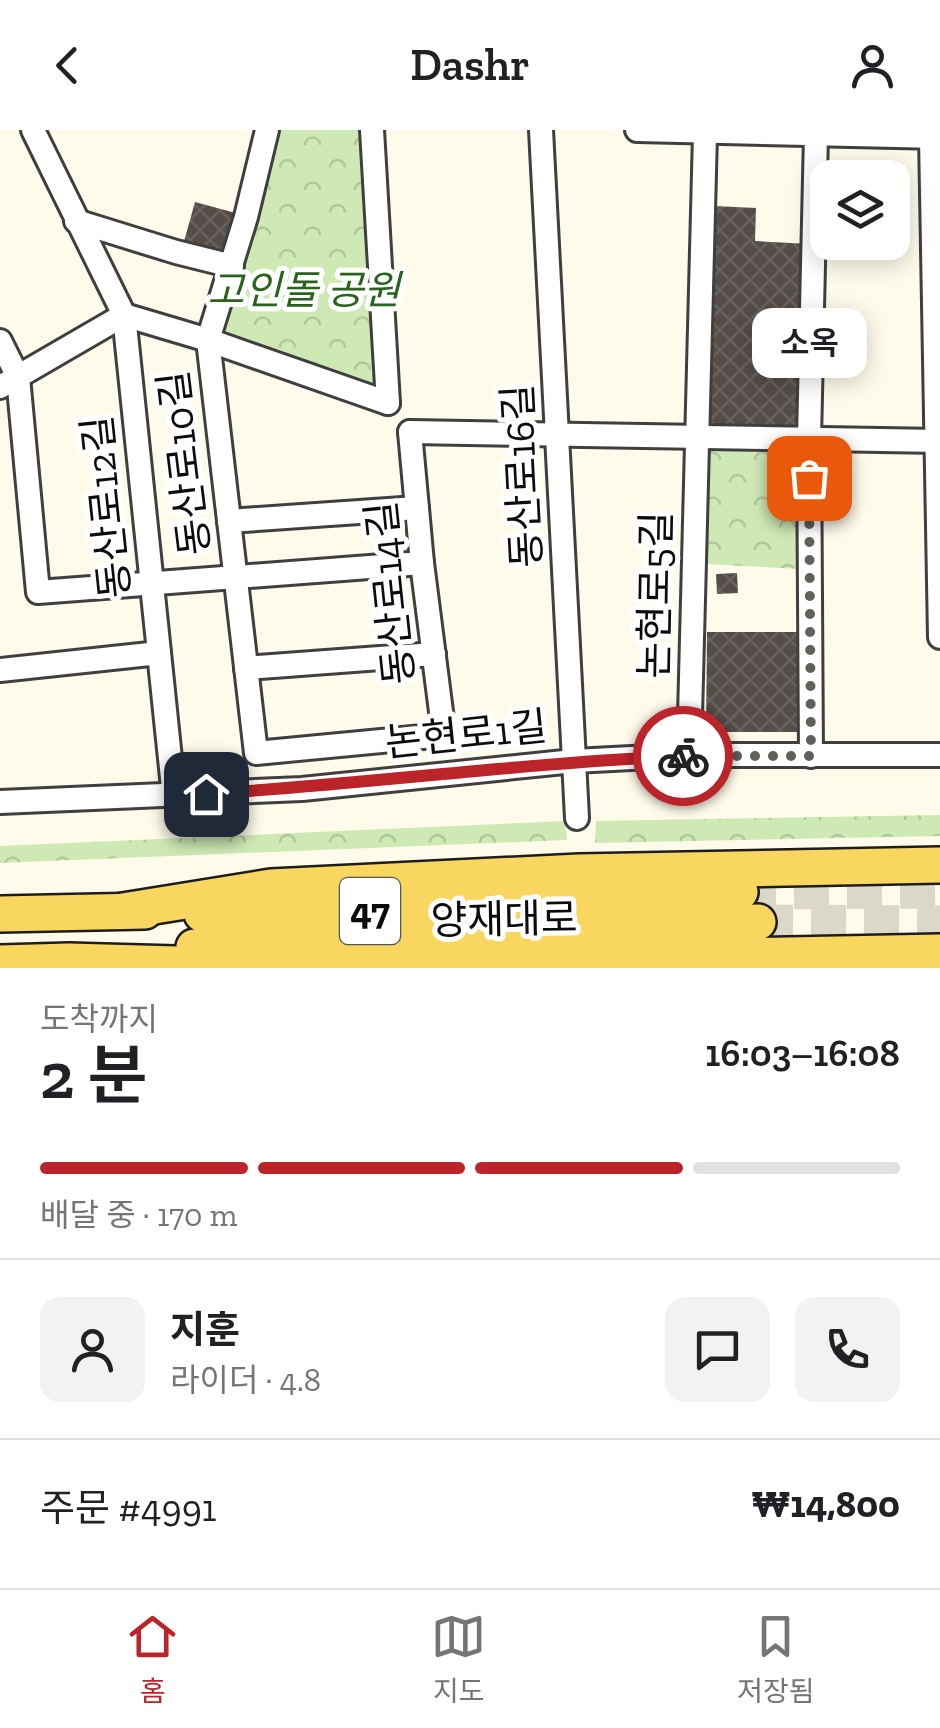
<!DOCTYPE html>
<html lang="ko">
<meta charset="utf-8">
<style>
:root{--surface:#fff;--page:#f2f2f2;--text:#202124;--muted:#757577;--line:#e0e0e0;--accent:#bb2429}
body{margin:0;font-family:"Zilla Slab","Noto Sans KR",serif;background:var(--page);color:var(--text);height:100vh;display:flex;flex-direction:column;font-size:38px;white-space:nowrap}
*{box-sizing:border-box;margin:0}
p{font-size:32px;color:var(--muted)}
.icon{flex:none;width:55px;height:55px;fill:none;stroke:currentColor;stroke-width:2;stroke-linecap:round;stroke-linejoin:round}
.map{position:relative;height:838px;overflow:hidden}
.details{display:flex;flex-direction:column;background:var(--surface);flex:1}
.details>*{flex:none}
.controls{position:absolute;left:810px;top:30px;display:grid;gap:20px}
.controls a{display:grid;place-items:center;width:100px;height:100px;border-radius:20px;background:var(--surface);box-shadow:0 5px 25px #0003;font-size:50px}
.pin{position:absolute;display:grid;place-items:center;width:85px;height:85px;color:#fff;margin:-42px;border-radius:20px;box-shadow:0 5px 15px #0006}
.courier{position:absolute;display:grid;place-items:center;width:100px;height:100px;margin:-50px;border:8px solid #bb2429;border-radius:50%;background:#fff;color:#222;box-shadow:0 2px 12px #0007}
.bubble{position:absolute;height:70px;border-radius:20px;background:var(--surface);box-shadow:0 5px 25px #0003;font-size:32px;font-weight:600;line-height:70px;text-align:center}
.summary em{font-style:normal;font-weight:600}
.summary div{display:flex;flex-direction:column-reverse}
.summary{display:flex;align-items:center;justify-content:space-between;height:170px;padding:0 40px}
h1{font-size:65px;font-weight:600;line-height:75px}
.bar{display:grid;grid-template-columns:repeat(4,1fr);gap:15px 10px;align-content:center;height:120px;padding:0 40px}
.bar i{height:12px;border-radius:8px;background:var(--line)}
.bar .selected{background:var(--accent)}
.bar p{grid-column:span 4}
.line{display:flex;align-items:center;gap:25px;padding:0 40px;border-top:2px solid var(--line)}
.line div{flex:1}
.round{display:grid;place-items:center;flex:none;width:105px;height:105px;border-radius:20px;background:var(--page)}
header{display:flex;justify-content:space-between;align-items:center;height:130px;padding:0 40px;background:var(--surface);font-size:45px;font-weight:600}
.tabs{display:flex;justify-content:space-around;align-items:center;height:140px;border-top:2px solid var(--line);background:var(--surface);font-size:28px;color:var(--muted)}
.tabs a{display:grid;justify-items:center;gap:5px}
.tabs .selected{color:var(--accent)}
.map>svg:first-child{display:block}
</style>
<header><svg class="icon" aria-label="back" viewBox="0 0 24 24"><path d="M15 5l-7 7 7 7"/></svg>Dashr<svg class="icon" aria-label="person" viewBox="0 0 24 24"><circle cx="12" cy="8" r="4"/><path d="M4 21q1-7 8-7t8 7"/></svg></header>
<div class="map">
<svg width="940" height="838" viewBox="0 0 940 838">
<defs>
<pattern id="park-crowns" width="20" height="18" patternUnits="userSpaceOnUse" patternTransform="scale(2.5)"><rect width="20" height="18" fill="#cfe9b5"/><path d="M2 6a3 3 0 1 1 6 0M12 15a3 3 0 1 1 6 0" fill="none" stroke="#b1c79a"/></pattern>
<pattern id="building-cross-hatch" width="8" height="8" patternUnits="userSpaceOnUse" patternTransform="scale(2.5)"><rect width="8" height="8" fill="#544d48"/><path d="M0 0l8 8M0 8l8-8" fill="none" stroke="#68625e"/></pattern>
</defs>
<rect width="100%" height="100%" fill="#fffbea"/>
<!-- park -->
<g fill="url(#park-crowns)">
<path d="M270,0H372L388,273L208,210Z"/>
<path d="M705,321L802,323L801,439L705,434Z"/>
<path d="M940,685V706L595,713L596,691Z"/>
<path d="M565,691L567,710L0,733V716Z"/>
</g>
<!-- building -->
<g fill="url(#building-cross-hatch)">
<path d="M195,72L243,85L231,128L183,115Z"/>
<path d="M714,76L756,78L755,111L810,114L799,307L706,301Z"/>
<path d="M737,443L738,463L717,464L716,444Z"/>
<path d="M707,502H801V602H706Z"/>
</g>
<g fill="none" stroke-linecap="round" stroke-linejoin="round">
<!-- primary-tunnel -->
<g stroke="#dbd7c9" stroke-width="35" stroke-dasharray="35 18" stroke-linecap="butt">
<path d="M741,762L940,761"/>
<path d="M758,792L940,793"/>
</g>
<defs>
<g id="street">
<path d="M33,0L124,185L174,667"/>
<path d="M267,0L246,87L208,210L256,623L444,605L422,433L410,302"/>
<path d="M372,0L388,273"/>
<path d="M541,0L577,688"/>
<path d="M637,0L940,7"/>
<path d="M931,7L940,507"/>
<path d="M76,91L176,122L232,136"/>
<path d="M0,211L18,247L38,462L422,433"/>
<path d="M0,257L124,185L208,210L388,273"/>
<path d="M410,302L940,311"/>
<path d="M229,391L417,378"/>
<path d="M246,538L434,524"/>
<path d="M0,540L159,523"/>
<path d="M689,625L705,4"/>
<path d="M811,626L809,309L816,5"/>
<path d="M0,672L302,659L574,631L689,625H940"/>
</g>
<g id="primary">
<path d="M123,781L271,757L579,742L940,735"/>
<path d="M0,784L145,781"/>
<path d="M202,784L274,786L740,762"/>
<path d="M194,817L235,812L758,792"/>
<path d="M0,833L69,831L247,836L940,822"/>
</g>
</defs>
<!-- street casing -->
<use href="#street" stroke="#3f3f3f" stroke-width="28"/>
<!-- primary casing -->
<use href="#primary" stroke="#1d1d1d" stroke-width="40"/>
<!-- street -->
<use href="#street" stroke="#fff" stroke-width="22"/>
<!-- primary -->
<use href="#primary" stroke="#f9d660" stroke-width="35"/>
</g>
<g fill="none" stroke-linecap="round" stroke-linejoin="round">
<!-- done -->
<path stroke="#61605a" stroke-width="10" stroke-dasharray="0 18" d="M683,626H811L809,348"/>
<!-- route -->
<path stroke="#bb2429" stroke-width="12" d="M206,664C365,654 524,633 683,626"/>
</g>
<g text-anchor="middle" stroke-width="10" stroke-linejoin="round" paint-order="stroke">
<!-- shield labels -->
<rect fill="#fff" stroke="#555" stroke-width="2.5" x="340" y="748" width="60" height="66" rx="8"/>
<g font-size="38" font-weight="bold" fill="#0c0c0c">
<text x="370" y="794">47</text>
</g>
<!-- park labels -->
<g font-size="40" font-style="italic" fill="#2a631d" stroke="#fff">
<text x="304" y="174">고인돌 공원</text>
</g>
<!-- street labels -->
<g font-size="40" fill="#0c0c0c" stroke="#fff">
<text transform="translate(184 333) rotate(-97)" y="14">동산로10길</text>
<text transform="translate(522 346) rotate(-93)" y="14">동산로16길</text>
<text transform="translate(106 377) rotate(-96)" y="14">동산로12길</text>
<text transform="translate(390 463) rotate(-96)" y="14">동산로14길</text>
<text transform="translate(655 465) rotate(-89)" y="14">논현로5길</text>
<text transform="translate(466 604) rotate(-6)" y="14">논현로1길</text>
<text transform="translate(504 789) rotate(-1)" y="14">양재대로</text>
</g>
</g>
</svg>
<div class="controls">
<a><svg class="icon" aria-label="layers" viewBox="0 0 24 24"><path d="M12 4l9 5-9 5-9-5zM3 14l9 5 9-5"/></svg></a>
</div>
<div class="pin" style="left:809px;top:348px;background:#ea580c"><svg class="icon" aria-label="bag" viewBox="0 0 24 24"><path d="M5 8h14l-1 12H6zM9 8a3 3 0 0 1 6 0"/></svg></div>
<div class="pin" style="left:206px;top:664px;background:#1f2937"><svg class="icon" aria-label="home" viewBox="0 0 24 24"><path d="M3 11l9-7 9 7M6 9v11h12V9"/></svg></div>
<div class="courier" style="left:683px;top:626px"><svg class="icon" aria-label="bike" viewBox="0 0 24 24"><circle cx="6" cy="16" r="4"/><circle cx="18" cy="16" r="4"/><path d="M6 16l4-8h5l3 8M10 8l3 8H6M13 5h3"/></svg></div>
<div class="bubble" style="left:752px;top:178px;width:115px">소옥</div>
</div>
<section class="details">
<div class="summary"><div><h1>2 분</h1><p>도착까지</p></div><em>16:03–16:08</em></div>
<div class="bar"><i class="selected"></i><i class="selected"></i><i class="selected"></i><i></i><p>배달 중 · 170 m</p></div>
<div class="line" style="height:180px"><a class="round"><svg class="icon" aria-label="person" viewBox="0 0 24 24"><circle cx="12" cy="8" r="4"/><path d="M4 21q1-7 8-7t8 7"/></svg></a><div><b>지훈</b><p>라이더 · 4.8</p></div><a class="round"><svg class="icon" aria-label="chat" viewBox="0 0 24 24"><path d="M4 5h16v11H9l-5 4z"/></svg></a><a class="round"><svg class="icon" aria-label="phone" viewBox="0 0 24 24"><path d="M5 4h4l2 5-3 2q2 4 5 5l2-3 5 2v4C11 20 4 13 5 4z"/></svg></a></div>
<div class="line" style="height:130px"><div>주문 #4991</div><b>₩14,800</b></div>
</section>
<nav class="tabs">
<a class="selected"><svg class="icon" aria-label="home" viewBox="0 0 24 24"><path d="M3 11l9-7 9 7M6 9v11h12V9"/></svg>홈</a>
<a><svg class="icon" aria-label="map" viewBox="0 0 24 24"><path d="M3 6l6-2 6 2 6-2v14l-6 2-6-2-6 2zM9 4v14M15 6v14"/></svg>지도</a>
<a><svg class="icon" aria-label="saved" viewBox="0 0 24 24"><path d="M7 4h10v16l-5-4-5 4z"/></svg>저장됨</a>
</nav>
